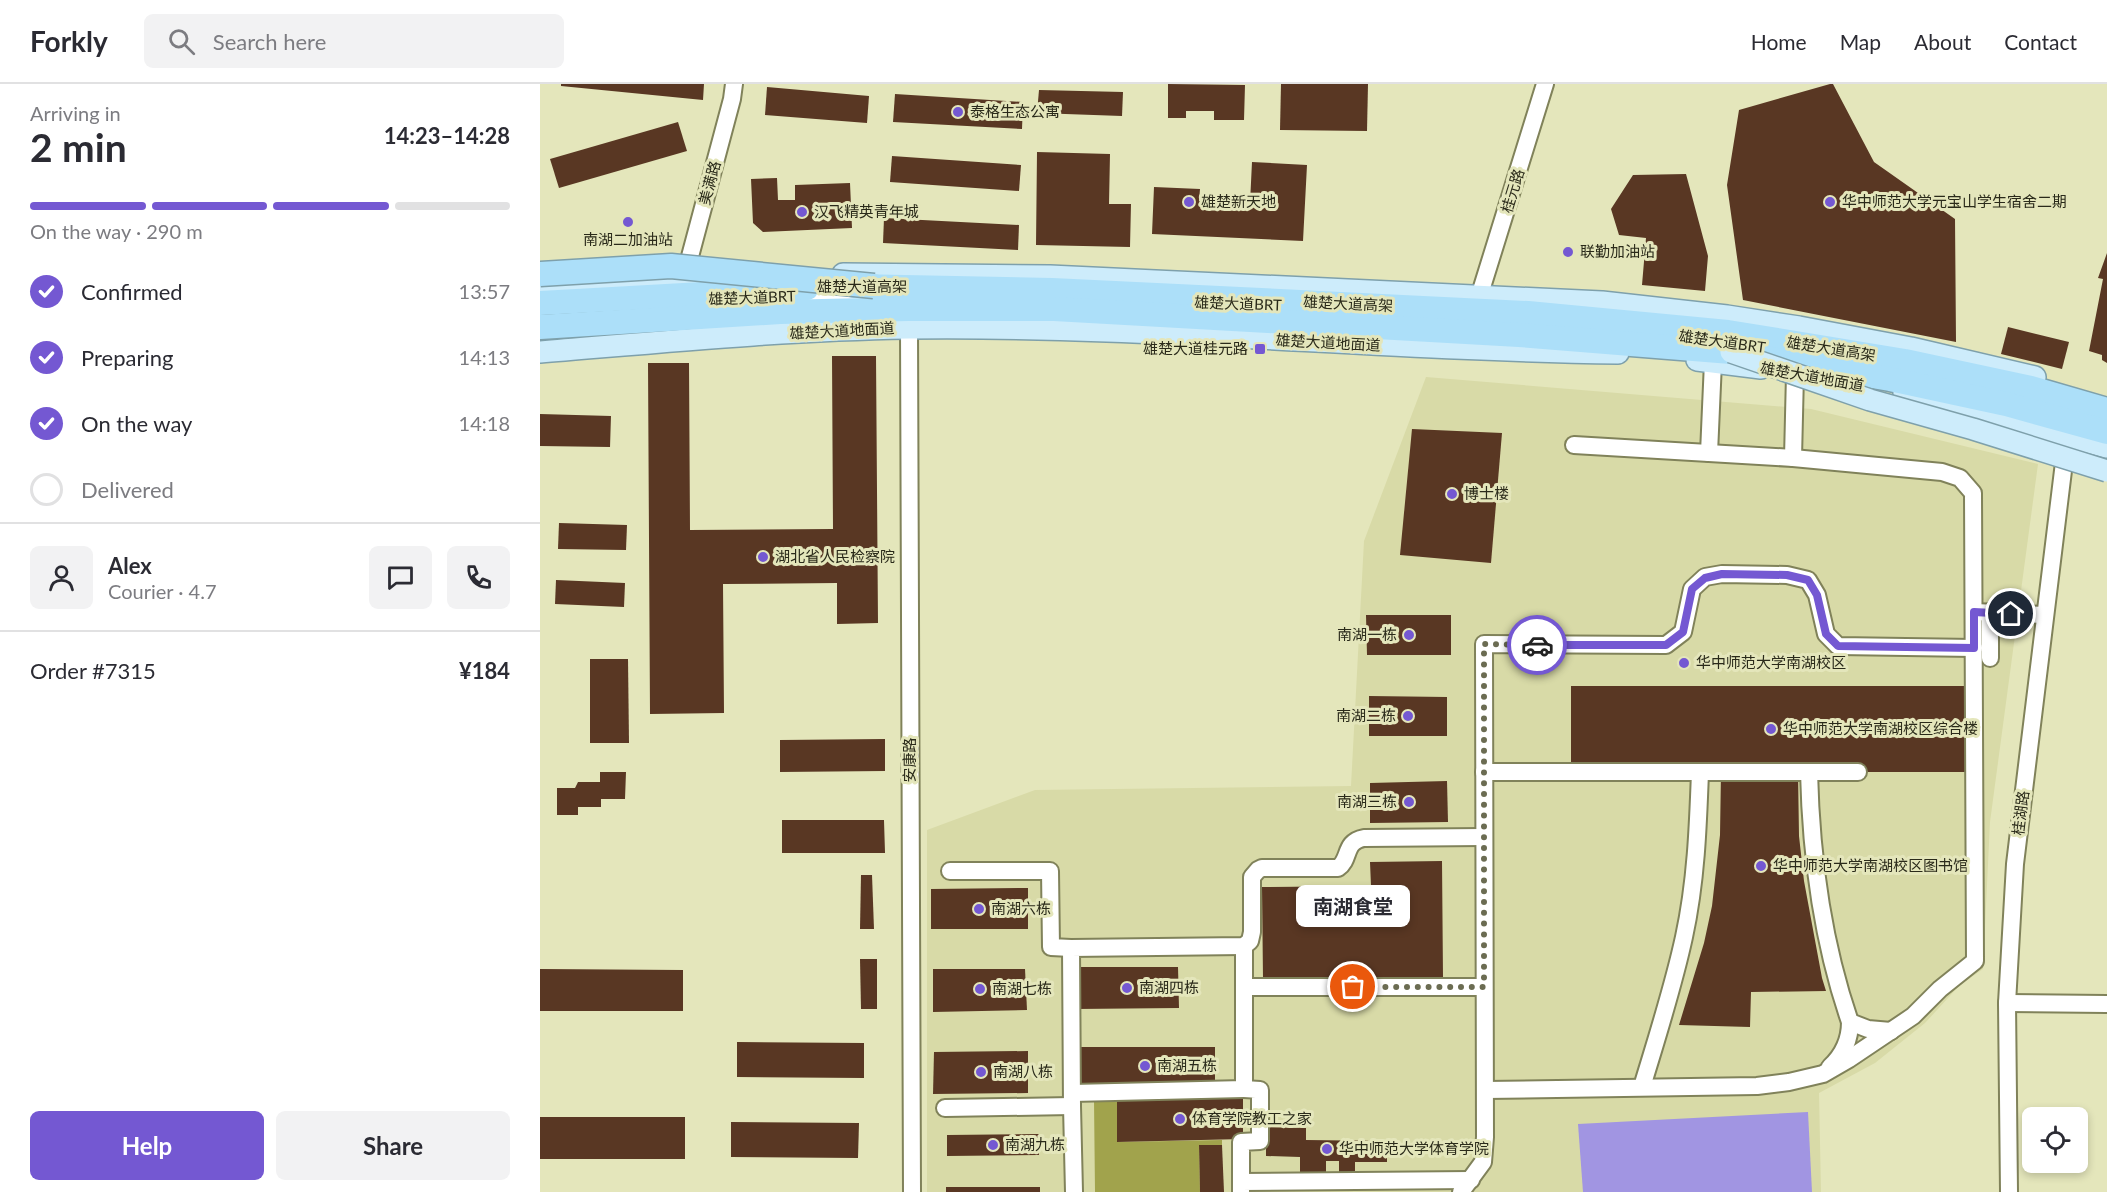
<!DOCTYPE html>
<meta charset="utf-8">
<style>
:root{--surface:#fff;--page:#f2f2f3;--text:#2b2b33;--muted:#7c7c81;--line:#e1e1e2;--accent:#7458d2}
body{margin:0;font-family:Lato,"Noto Sans SC",sans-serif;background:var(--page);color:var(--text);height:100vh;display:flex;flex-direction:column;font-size:22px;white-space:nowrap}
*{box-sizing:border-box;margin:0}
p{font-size:20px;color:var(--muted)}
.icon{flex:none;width:33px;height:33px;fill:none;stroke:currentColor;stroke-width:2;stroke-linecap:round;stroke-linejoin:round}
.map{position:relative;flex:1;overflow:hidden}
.drawer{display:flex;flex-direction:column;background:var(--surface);width:540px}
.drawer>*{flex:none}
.controls{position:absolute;left:1482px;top:1023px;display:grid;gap:12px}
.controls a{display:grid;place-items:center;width:66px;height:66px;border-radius:9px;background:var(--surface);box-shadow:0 3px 9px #0003;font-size:30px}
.pin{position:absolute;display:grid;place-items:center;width:51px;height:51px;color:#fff;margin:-26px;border:3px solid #fff;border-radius:50%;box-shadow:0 2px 6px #0007}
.courier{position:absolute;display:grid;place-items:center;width:60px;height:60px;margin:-30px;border:4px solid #7458d2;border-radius:50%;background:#fff;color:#222;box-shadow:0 2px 8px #0007}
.bubble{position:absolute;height:42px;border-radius:9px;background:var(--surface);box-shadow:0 3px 9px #0003;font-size:20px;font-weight:700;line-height:42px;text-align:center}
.summary em{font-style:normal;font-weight:700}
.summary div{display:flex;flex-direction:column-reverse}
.summary{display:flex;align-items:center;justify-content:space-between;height:102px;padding:0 30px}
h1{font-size:39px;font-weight:700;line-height:45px}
.bar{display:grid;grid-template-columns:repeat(4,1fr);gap:9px 6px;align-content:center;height:72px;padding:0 30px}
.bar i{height:8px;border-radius:4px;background:var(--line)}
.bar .selected{background:var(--accent)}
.bar p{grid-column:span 4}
.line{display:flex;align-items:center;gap:15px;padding:0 30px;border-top:2px solid var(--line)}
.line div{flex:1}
.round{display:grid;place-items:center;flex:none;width:63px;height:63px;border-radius:9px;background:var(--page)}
ol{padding:0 30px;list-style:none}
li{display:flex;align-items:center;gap:18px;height:66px}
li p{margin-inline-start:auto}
li .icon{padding:6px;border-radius:50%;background:var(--accent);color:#fff;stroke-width:4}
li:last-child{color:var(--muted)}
li i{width:33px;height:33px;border:3px solid var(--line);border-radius:50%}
.action{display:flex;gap:12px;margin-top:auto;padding:12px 30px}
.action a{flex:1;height:69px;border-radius:9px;background:var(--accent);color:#fff;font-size:24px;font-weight:700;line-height:69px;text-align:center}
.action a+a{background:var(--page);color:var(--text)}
header{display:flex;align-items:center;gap:36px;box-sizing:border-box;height:84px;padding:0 30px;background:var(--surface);border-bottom:2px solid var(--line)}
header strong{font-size:28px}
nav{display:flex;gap:33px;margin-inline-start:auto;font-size:21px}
.search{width:420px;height:54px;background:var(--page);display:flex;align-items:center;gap:15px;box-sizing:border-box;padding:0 21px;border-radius:9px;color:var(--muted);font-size:22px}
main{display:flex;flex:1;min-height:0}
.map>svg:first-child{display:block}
</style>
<header>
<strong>Forkly</strong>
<div class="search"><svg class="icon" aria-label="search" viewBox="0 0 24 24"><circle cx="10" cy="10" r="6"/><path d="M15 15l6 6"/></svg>Search here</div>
<nav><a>Home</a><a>Map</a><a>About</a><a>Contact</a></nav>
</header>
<main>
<section class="drawer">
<div class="summary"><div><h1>2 min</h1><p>Arriving in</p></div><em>14:23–14:28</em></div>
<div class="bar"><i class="selected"></i><i class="selected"></i><i class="selected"></i><i></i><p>On the way · 290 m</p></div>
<ol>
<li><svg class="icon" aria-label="check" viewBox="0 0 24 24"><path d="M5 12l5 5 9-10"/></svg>Confirmed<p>13:57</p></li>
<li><svg class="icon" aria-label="check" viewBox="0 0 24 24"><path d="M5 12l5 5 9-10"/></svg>Preparing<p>14:13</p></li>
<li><svg class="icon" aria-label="check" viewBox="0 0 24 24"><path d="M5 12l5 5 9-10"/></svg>On the way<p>14:18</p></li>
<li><i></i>Delivered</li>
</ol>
<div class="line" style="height:108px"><a class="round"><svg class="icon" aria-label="person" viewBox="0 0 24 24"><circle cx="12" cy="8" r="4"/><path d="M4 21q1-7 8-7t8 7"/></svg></a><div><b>Alex</b><p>Courier · 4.7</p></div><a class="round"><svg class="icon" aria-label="chat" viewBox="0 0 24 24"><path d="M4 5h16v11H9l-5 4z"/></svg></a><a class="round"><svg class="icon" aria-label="phone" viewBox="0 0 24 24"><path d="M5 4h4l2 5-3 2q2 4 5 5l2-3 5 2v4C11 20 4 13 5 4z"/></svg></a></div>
<div class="line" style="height:78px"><div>Order #7315</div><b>¥184</b></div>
<div class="action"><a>Help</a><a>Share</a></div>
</section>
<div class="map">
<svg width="1567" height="1108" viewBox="0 0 1567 1108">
<rect width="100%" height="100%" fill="#e4e6bb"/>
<!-- built -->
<path fill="#d8daa7" d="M886,293L1271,325L1498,380L1450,738L1443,885L1419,902L1385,939L1335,979L1279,1009L1281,1108H387V746L495,706L811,702L824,457Z"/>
<!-- forest -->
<path fill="#a1a34c" d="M554,1016H577L578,1058L682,1056V1061L659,1062L660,1108H555Z"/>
<!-- water -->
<path fill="#a195e2" d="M1268,1028L1272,1108H1043L1038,1040Z"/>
<!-- building -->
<g fill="#593723">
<path d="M21,0H164L163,16L21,2Z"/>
<path d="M628,0L705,1L704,36H674V27H646V34H628Z"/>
<path d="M741,0H828L827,47L740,46Z"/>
<path d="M1290,0H1293L1334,78L1415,135L1416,258L1203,216L1187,101L1199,26Z"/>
<path d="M227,3L329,12L327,39L225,31Z"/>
<path d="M499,6L583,8L582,32L497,29Z"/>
<path d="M355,10L483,18L482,45L353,38Z"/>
<path d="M138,38L147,67L19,104L10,75Z"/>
<path d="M497,68L570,70L569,120H591L590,163L496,161Z"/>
<path d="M352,72L481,81L479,107L350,98Z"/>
<path d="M712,78L767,81L763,157L612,150L614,103L660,105L659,117L710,119Z"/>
<path d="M1146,90L1168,172L1165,207L1102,201L1106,154L1079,151L1071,125L1093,91Z"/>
<path d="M237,94L238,116H255V101L310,99L312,144L223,148L213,139L211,95Z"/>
<path d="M344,134L479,141L478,166L343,159Z"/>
<path d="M1567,169V279L1562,276V271L1549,267L1563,195L1558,194Z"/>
<path d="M1468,243L1529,258L1522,285L1461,270Z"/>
<path d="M292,272H336L338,539L297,540V499L183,500L184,629L110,630L108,279H149L150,446L293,445Z"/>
<path d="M0,330L71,332L70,363L0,362Z"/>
<path d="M872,345L962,349L951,479L860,471Z"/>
<path d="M19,439L87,441L86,466L18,465Z"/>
<path d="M16,496L85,499L84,523L15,520Z"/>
<path d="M826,531H911V571H827Z"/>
<path d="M50,575H88L89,659H50Z"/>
<path d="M1031,602H1430L1431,688H1258L1259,752L1264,797L1282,894L1286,907L1211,908L1210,943L1139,941L1164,859L1172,822L1180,751L1181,688H1031Z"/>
<path d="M829,612L907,613V652H829Z"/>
<path d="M345,655V687L240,688V656Z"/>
<path d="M60,688H86L85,715H61V723H38V731H17V704H35L38,698H60Z"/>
<path d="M907,697L908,738L830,739V699Z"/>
<path d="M242,736H344L345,769H242Z"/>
<path d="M902,777L903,894L723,895L722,803L831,802L830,778Z"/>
<path d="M321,791H332L334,845H320Z"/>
<path d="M488,804V845H391V805Z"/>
<path d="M320,875H337V925H321Z"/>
<path d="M536,883H638L639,924L536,925Z"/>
<path d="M0,885L143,886V927H0Z"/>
<path d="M393,885H485L487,926L393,928Z"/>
<path d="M197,958L324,959V994L197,993Z"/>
<rect x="535" y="963" width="140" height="39"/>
<path d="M488,967V1009L393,1010L394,968Z"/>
<path d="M703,1012V1055L577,1058V1016Z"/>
<rect x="0" y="1033" width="145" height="42"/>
<path d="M191,1038L319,1039L318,1074L191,1073Z"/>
<path d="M726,1043L766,1044V1056L847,1057V1078H815V1089H799V1077H786V1090L760,1089V1073L726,1072Z"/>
<path d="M499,1050V1071L407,1072V1051Z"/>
<path d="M659,1061H682L684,1108H660Z"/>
<rect x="406" y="1103" width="94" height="5"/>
</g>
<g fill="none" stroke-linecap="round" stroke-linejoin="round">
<defs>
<g id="minor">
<path d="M142,193L148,180L192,15L194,0"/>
<path d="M255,212H329"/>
<path d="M939,213L1005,0"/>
<path d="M369,244L372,1108"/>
<path d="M1169,369L1173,278"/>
<path d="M1253,374L1255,290"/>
<path d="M1434,528L1505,531"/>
<path d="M1450,528V574"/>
<path d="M944,688H1318"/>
<path d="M1269,688C1271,773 1282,857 1310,938L1328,945L1351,947"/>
<path d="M410,787H510L511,863L531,864"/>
<path d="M704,862V903H944"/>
<path d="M1467,919L1567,920"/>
<path d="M1290,983C1303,971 1310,956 1310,938"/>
<path d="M1102,1003C1117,953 1133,904 1144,853C1156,798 1158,743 1160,688"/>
<path d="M945,1006L1217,1002L1249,998L1283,990L1309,975L1373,932L1400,905L1435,877L1433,409L1420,394L1402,388L1253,374L1034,361"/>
<path d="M532,1009L704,1005V903"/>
<path d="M405,1024L532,1022"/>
<path d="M701,1098V1058L720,1057V1006L704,1005"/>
<path d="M534,1108L532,1022L531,864L704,862L710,857L712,848V793L718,786L722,784H798C811,775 803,758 824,754L944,753"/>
<path d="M701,1108V1098L931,1096"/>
<path d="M921,1108L943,1078L945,1053L944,560L1126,561L1143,548L1152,505L1165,493L1182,490L1247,491L1268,496L1277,511L1286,550L1298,562L1434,564"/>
<path d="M1469,1108L1467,919L1475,780L1526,362"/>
</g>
<g id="major">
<path d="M303,190L510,192L1062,218L1187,232L1259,243L1371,264L1495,293"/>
<path d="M0,206L100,198L179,195"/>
<path d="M0,268C122,258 245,246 368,244C605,241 841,266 1078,269"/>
<path d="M1157,276L1221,284"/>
<path d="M1364,309L1567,363"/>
</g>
<g id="highway">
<path d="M314,202L512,206L988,229L1188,248L1365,277L1491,304L1567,326"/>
<path d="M0,219L267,204"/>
<path d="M0,243L240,228L368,225H514L979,251L1191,268L1350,295L1466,320L1567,348"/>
</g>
</defs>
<!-- minor casing -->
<use href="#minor" stroke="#80825a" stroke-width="20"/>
<!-- major casing -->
<use href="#major" stroke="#7ea0ab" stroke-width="24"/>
<!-- highway casing -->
<use href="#highway" stroke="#7ea0ab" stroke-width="27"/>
<!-- minor -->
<use href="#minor" stroke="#fff" stroke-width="16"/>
<!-- major -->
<use href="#major" stroke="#cdecfb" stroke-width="21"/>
<!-- highway -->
<use href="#highway" stroke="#acdff9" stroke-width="24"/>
<defs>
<path id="major-bridge" d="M1191,268L1330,316L1433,345L1567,387"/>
<path id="highway-bridge" d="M0,190L131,182L334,202"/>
</defs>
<!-- major-bridge casing -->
<use href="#major-bridge" stroke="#7ea0ab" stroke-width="24" stroke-linecap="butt"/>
<!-- highway-bridge casing -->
<use href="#highway-bridge" stroke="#7ea0ab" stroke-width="27" stroke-linecap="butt"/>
<!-- major-bridge -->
<use href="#major-bridge" stroke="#cdecfb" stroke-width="21"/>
<!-- highway-bridge -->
<use href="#highway-bridge" stroke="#acdff9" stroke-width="24"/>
</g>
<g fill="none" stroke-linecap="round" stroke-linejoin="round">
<!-- done -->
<path stroke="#6b6c52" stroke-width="6" stroke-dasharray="0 10.8" d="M813,903H944V560L997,561"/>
<!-- route -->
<path stroke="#7458d2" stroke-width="8" d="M997,561H1126L1143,548L1152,505L1165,494L1182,490L1247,491L1268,496L1277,511L1286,550L1298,562L1434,564V528L1471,530"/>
</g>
<!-- markers -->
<g fill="#7458d2" stroke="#e4e6bb" stroke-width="2">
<circle cx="418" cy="28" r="6"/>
<circle cx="649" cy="118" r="6"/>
<circle cx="1290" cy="118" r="6"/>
<circle cx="262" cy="128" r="6"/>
<circle cx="88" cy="138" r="6"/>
<circle cx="1028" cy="168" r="6"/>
<rect x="714" y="259" width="12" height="12" rx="3"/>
<circle cx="912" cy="410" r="6"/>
<circle cx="223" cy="473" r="6"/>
<circle cx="869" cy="551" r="6"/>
<circle cx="1144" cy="579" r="6"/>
<circle cx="868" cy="632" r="6"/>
<circle cx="1231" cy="645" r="6"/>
<circle cx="869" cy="718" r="6"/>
<circle cx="1221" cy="782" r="6"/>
<circle cx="439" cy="825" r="6"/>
<circle cx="587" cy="904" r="6"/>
<circle cx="440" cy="905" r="6"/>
<circle cx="605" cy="982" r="6"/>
<circle cx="441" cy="988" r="6"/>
<circle cx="640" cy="1035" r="6"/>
<circle cx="453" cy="1061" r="6"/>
<circle cx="787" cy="1065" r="6"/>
</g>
<g text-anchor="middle" stroke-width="6" stroke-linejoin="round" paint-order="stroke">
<!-- poi labels -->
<g font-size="15" fill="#2a2a1a" stroke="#e4e6bb" text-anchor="start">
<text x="430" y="33">泰格生态公寓</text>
<text x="661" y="123">雄楚新天地</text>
<text x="1302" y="123">华中师范大学元宝山学生宿舍二期</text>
<text x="274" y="133">汉飞精英青年城</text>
<text x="88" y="161" text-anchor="middle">南湖二加油站</text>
<text x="1040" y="173">联勤加油站</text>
<text x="708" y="270" text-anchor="end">雄楚大道桂元路</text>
<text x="924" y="415">博士楼</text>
<text x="235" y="478">湖北省人民检察院</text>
<text x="857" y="556" text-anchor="end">南湖一栋</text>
<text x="1156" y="584">华中师范大学南湖校区</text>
<text x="856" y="637" text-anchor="end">南湖二栋</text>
<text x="1243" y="650">华中师范大学南湖校区综合楼</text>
<text x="857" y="723" text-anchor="end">南湖三栋</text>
<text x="1233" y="787">华中师范大学南湖校区图书馆</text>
<text x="451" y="830">南湖六栋</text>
<text x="599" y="909">南湖四栋</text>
<text x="452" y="910">南湖七栋</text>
<text x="617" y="987">南湖五栋</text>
<text x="453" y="993">南湖八栋</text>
<text x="652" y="1040">体育学院教工之家</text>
<text x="465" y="1066">南湖九栋</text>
<text x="799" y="1070">华中师范大学体育学院</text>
</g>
<!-- street labels -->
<g font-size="15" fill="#2a2a1a" stroke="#e4e6bb">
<text transform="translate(170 99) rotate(-75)" y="5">美满路</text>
<text transform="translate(973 107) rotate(-73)" y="5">桂元路</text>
<text x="322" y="208">雄楚大道高架</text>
<text transform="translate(212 214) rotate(-2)" y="5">雄楚大道BRT</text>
<text transform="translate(698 220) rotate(2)" y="5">雄楚大道BRT</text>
<text transform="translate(808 220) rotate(3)" y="5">雄楚大道高架</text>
<text transform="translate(302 247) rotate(-3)" y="5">雄楚大道地面道</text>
<text transform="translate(1182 258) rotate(8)" y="5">雄楚大道BRT</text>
<text transform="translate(788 259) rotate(3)" y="5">雄楚大道地面道</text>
<text transform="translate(1291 265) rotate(9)" y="5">雄楚大道高架</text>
<text transform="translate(1272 293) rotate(10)" y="5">雄楚大道地面道</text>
<text transform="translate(370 676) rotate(-90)" y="5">安康路</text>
<text transform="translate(1481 729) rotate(-83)" y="5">桂湖路</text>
</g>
</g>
</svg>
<div class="controls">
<a><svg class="icon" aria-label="locate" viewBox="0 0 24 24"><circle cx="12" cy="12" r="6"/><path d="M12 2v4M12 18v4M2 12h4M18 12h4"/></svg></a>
</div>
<div class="pin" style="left:813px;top:903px;background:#ea580c"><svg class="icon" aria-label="bag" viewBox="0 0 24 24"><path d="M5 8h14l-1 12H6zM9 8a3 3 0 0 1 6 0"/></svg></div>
<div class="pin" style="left:1471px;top:530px;background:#1f2937"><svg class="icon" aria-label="home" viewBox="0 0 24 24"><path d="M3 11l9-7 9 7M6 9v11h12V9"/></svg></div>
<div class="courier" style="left:997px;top:561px"><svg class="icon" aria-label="car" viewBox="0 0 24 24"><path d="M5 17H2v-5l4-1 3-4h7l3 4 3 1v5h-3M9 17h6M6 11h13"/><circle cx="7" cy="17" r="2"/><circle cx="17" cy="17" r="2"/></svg></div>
<div class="bubble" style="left:756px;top:801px;width:114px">南湖食堂</div>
</div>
</main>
